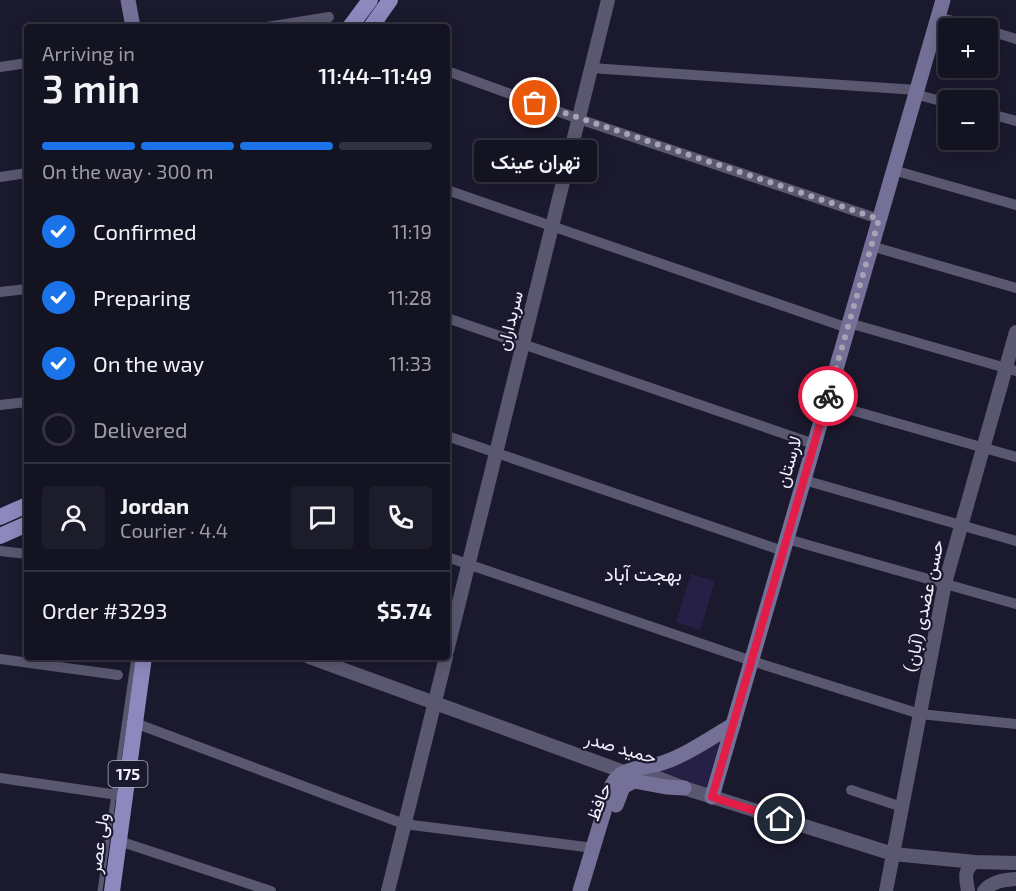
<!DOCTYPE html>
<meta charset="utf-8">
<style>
:root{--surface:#141322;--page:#1d1c2a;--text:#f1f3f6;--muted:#9d9ea5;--line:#333240;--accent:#1a73e8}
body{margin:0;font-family:"Exo 2",Vazirmatn,sans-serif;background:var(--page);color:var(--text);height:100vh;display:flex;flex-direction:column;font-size:22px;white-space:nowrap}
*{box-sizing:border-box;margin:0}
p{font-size:20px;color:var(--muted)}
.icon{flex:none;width:33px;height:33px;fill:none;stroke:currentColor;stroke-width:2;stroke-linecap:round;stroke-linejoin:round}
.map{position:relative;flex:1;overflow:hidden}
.side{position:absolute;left:24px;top:24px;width:426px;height:636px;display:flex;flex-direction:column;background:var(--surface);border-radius:6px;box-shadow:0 3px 15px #0003,0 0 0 2px var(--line)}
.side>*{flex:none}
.controls{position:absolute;left:938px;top:18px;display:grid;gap:12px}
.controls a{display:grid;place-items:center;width:60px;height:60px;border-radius:6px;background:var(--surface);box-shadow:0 3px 15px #0003,0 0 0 2px var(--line);font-size:30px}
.pin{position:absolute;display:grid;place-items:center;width:51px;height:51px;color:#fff;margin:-26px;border:3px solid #fff;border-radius:50%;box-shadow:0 2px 6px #0007}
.courier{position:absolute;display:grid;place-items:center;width:60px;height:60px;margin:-30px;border:4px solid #e11d48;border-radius:50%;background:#fff;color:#222;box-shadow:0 2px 8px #0007}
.bubble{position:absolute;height:42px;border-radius:6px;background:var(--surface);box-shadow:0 3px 15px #0003,0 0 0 2px var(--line);font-size:20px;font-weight:600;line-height:42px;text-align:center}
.headline em{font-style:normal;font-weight:600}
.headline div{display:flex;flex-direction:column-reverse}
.headline{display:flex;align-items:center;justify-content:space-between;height:102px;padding:0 18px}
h1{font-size:39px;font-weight:600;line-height:45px}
.bar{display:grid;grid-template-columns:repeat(4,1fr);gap:9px 6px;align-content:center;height:72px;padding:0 18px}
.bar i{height:8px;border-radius:4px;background:var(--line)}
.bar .selected{background:var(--accent)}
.bar p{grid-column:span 4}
.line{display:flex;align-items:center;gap:15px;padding:0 18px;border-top:2px solid var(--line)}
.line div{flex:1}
.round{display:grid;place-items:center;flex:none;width:63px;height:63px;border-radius:6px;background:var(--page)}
ol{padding:0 18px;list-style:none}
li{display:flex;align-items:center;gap:18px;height:66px}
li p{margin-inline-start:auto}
li .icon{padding:6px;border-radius:50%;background:var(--accent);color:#fff;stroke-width:4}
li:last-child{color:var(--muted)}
li i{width:33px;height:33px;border:3px solid var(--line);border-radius:50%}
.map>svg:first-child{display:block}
</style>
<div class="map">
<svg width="1016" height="891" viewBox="0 0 1016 891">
<rect width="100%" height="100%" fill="#1b192d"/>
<!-- green -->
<g fill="#262046">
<path d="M691,574L715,581L700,630L676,622Z"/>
<path d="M722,733L706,789L656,769Z"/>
</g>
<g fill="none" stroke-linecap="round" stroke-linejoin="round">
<!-- service -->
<path stroke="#5a5870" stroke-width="5" d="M100,891L134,657"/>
<!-- minor -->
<g stroke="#5a5870" stroke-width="10">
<path d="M938,17L980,28"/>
<path d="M267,27L329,17"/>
<path d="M987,30L1016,39"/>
<path d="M0,67L27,63"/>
<path d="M591,68L917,90"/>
<path d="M447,71L579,119L879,219"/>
<path d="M915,94L948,103"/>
<path d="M987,113L1016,121"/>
<path d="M893,170L1016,205"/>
<path d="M0,177L27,173"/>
<path d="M447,190L848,328"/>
<path d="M871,246L1016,288"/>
<path d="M0,292L27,289"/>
<path d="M447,318L814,444"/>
<path d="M849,323L1016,371"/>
<path d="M826,403L1016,457"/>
<path d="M0,405L27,402"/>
<path d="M447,436L783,551"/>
<path d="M804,480L1016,541"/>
<path d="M787,539L1016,604"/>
<path d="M0,551L27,554"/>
<path d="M447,557L752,661L920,714L1016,724"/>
<path d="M0,659L118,675"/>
<path d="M135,723L404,824L594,848"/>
<path d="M0,778L125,796"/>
<path d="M851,790L902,807"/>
<path d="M119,841L271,891"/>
</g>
<!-- tertiary -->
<g stroke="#5a5870" stroke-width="14">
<path d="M447,651L608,0"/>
<path d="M309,657L624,772H643L684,788L893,854L975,862L1016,863"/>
<path d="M388,891L446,657"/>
<path d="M886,891L945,583L1016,332"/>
<path d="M968,891C966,879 963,869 975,862"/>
<path d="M984,891C992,881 1004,880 1016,879"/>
</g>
<!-- secondary -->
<g stroke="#747097" stroke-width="15">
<path d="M128,0L133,27"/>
<path d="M712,797L943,0"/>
<path d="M616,805L623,787L634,781L666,787L684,788"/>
<path d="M580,891L612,785C621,766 644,769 662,763C687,755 710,738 733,725"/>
</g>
<!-- primary -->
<g stroke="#8d89be" stroke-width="16">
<path d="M350,27L370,0"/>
<path d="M371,27L390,0"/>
<path d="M0,517L27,505"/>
<path d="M0,536L27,524"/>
<path d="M112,891L144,657"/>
</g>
</g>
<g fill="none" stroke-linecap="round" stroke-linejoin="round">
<!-- done -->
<path stroke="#a5a3b4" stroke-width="6" stroke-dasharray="0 10.8" d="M535,103L879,219L828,396"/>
<!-- route -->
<path stroke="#e11d48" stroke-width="8" d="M780,819L712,797L828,396"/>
</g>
<g text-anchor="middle" stroke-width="4.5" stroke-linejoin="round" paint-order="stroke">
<!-- shield labels -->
<rect fill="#1b192d" stroke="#afaebf" stroke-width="1.5" x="108.5" y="761" width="39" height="26" rx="4.5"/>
<g font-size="16" font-weight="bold" fill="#efeefd">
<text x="128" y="780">175</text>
</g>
<!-- street labels -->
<g font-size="18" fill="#efeefd" stroke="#1b192d">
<text transform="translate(510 321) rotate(-76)" y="6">سربداران</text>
<text transform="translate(789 462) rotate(-74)" y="6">لارستان</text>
<text transform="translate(924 606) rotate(-78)" y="6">حسن عضدی (آبان)</text>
<text transform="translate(621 748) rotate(16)" y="6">حمید صدر</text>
<text transform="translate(599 802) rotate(-69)" y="6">حافظ</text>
<text transform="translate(99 843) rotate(-82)" y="6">ولی عصر</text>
</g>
<!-- neighbourhood labels -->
<g font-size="20" fill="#efeefd" stroke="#1b192d">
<text x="643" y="581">بهجت آباد</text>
</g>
</g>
</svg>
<div class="controls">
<a>+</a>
<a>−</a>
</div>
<div class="pin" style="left:535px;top:103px;background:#ea580c"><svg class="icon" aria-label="bag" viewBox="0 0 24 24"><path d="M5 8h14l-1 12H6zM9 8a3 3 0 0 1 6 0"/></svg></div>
<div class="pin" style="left:780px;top:819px;background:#1f2937"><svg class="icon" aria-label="home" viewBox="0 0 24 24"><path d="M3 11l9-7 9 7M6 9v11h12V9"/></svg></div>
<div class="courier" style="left:828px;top:396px"><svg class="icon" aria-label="bike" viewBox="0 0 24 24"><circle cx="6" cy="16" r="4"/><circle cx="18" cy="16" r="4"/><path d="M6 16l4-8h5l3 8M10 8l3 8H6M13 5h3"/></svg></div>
<div class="bubble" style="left:474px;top:140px;width:123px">تهران عینک</div>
<section class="side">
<div class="headline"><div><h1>3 min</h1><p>Arriving in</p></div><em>11:44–11:49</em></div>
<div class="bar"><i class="selected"></i><i class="selected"></i><i class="selected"></i><i></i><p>On the way · 300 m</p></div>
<ol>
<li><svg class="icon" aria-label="check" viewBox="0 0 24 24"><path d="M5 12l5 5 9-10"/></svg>Confirmed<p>11:19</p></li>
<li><svg class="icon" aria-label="check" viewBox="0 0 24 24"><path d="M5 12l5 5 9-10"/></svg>Preparing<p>11:28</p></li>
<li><svg class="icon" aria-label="check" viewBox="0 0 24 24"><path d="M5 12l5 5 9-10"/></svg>On the way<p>11:33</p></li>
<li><i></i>Delivered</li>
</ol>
<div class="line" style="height:108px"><a class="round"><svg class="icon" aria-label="person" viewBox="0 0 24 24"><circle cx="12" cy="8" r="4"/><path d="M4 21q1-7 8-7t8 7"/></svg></a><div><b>Jordan</b><p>Courier · 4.4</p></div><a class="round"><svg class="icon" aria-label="chat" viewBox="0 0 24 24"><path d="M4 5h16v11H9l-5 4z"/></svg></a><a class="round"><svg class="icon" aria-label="phone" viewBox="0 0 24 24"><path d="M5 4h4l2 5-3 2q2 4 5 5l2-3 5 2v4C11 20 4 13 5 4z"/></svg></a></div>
<div class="line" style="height:78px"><div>Order #3293</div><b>$5.74</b></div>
</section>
</div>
